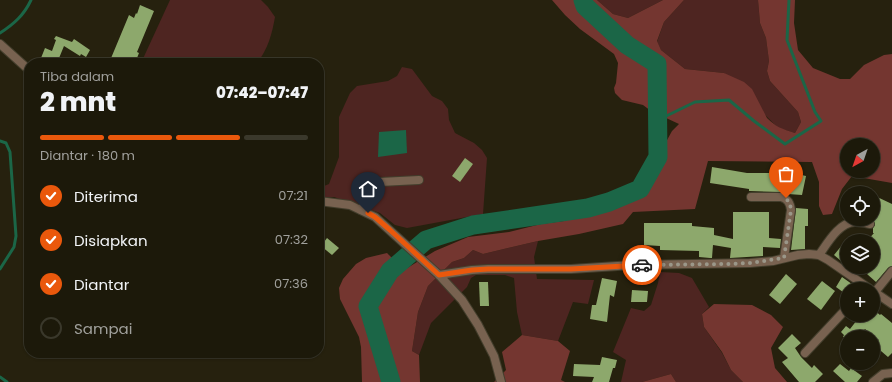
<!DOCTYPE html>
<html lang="id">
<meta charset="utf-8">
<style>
:root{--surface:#1c190a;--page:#252213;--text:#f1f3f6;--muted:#a0a09c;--line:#3a382b;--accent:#ea580c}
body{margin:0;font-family:Poppins,sans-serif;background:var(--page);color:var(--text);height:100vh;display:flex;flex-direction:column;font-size:15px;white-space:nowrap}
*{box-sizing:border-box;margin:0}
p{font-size:13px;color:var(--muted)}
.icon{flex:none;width:22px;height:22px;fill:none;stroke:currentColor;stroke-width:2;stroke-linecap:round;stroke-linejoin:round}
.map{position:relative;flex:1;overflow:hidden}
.side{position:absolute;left:24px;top:58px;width:300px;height:300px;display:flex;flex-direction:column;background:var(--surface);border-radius:16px;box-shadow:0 1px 3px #0004,0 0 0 1px var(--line)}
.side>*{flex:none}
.needle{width:26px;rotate:220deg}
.tools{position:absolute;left:840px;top:138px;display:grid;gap:8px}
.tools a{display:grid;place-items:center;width:40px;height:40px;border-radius:50%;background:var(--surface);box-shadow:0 1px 3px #0004,0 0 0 1px var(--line);font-size:20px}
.pin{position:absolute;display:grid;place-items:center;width:34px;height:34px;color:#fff;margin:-41px -17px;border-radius:50% 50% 50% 0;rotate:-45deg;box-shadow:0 0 4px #0007}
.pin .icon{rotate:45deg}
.courier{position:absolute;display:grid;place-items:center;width:40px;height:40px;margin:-20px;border:3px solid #ea580c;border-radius:50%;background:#fff;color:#222;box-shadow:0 1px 5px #0007}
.headline em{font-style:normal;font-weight:800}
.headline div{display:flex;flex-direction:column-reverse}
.headline{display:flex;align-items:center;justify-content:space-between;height:68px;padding:0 16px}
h1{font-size:26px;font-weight:800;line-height:30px}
.bar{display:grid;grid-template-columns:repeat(4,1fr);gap:6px 4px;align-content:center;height:48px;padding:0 16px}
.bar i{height:5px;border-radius:3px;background:var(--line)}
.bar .current{background:var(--accent)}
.bar p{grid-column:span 4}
ol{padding:0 16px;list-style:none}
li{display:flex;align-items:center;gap:12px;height:44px}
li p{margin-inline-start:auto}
li .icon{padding:4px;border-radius:50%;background:var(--accent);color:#fff;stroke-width:4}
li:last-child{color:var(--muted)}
li i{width:22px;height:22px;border:2px solid var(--line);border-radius:50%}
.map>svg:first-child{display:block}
</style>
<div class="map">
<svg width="892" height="382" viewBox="0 0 892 382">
<rect width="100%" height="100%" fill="#26210e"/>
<!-- green -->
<g fill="#4e2521">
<path d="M170,0H261L268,7L275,17C272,34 268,49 257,63H141Z"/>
<path d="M597,0H663L628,18L613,14Z"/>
<path d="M684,0H758L760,23L766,38L769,61L767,71L770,81L798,112L801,122L795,133L778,128L724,73L685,69L661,50L657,42L664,22Z"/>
<path d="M402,67L412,69L432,96L442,101L448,109L449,120L455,133L474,143L482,150L487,158L483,214L407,228L395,225L380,213L334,197L319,198V188L329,184L339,157V117L350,93L357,86L388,81L397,76Z"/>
<path d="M538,241L534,257L537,279L594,280L588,304L573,302L558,341L522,335L517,312L514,278L505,275H476L471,278L467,287L431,323L419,355L412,351L418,312L428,286L452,262L464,258L473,250L483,254Z"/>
<path d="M660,272L679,273L692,278L709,307L702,314L704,327L722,353L731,370L743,382H676L671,374L642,382H621L626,360L613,352L631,308L644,311L651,305L658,283Z"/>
</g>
<!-- forest -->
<g fill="#743630" fill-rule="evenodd">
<path d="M552,0H597L613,14L628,18L663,0H684L664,22L657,41L661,50L685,69L724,73L744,82L752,89L767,118C776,127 782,129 795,133L801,122L798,112L770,81L767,71L769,61L766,38L760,23L758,0H795L794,23L798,50L813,68L840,79H850L864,65L884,55L892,54V183L852,176L842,189L832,214L823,215L819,206V182L812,162L708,161L695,209L633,212L623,224L579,234L538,241L483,254L473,250L464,258L452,262L428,286L418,312L412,351L419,355L420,382H362L361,347L359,337L340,299L339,288L343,279L356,264L366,258L387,253L404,270L435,251L468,237L509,232L541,224L564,221L639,195L658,171L662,152L666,142L672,131L679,124L651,111L643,105L622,100L615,93L614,88L616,83L618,63L614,54L580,29L565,15ZM847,145H873V171H847Z"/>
<path d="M714,304L752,305L771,315L783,327L771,348L775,368L787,382H743L731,370L722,352L704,327L702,314Z"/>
<path d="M522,335L558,341L570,351L561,380L565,382H494L506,370L502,352Z"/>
<path d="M671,374L676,382H642Z"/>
</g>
<!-- water -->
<path fill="#1b6647" d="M406,130L407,153L378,157L379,132Z"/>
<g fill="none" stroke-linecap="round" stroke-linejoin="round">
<!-- stream -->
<g stroke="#1b6647" stroke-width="3">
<path d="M0,33C14,24 24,15 31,0"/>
<path d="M658,120L695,102L729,100L754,121L785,144L821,121L815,112L787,40L789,0"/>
<path d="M0,141L6,143L10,152L16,236L14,247L0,269"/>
<path d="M0,377L7,382"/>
</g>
<!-- river -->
<path stroke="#1b6647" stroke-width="19" d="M391,382L368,306L390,271L426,240L473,225L588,208L609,202L640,189L658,157L657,64L627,45L585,6L583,0"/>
</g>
<!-- building -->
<g fill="#8da86c">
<path d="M140,5L154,11L137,52L139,53L135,63H109L129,15L134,18L136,13L137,14Z"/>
<path d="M56,36L72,42L74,39L90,50L86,57L81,54L80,56L64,46L57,63H39L45,48L52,51L56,40L54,39Z"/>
<path d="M465,158L473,164L460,182L452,176Z"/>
<path d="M712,167L747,173H772L773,168L784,169V171L806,176L802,195L788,194L781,192L749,191V189L710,183Z"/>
<path d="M873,195L892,204V266L888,268L876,282L867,274L869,272L863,267H873V241H867L874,233H873V228L875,225L873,220Z"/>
<path d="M796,208L808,209V226H805V249L791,250Z"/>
<path d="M733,212H769V238L781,239L780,248L763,247V256L730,258L731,248L713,245L712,258H710L699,257V251L660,250V246L644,245V223H692V226L714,228V235L733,239Z"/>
<path d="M327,238L339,248L332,255L321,246Z"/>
<path d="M847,239V266L834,255Z"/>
<path d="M786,274L797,284L780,304L769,295Z"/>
<path d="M842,277L859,289H847V295L836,287Z"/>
<path d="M602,278L617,281L614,297L610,295L607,322L590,319L592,305H596Z"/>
<path d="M822,281L835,291L821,310L807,299Z"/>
<path d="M479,282H488L489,306H480Z"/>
<path d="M632,290L648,291L647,302H631Z"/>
<path d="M873,309L880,315L881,314L892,323V353L888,357L874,345L879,340L865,329L859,336V337H843L844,335L841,332L846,326L850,329L861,315H873Z"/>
<path d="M792,334L801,343L795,348L801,357L812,368L814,365L823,374L815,382H799L782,362L788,358L778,348Z"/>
<path d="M602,357L617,360L615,368H613L609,382H592L594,377L573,376L574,364L600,365Z"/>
<path d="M840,364L849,371L851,368L862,376L857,382H845L833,371Z"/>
</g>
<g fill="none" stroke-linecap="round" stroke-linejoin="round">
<defs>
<g id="minor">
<path d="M751,197H781C788,199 790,203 791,210L784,258"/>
<path d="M361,210L373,189L380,182L419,180"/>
<path d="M819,255C827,244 839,222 855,222C860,222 865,223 870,224"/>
<path d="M875,292L892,271"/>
<path d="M805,353L847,308"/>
<path d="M873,382L883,374L892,373"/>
</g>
<g id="tertiary">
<path d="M0,44L29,70"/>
<path d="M319,201L350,205L375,217L439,275L462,300L478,325L494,356L501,382"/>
<path d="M439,275L472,270L488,269H571L633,265L750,263L773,261L798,255L809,254L819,255L828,260L870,289"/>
<path d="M873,291L892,304"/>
</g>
</defs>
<!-- minor casing -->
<use href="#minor" stroke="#433e2c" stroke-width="10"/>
<!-- tertiary casing -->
<use href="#tertiary" stroke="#433e2c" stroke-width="10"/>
<!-- minor -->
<use href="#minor" stroke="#786250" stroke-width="8"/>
<!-- tertiary -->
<use href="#tertiary" stroke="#786250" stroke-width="8"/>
</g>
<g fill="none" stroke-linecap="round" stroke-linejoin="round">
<!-- done -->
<path stroke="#9b9789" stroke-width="4" stroke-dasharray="0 7.2" d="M642,265L730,264L750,263L784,258L791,210L790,204L786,198"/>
<!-- route -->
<path stroke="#ea580c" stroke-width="5" d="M368,213L375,217L390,230L439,275L472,270L488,269H571L642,265"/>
</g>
</svg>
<div class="tools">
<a><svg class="needle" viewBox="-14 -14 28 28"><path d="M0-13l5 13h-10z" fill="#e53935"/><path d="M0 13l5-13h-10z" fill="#a0a09c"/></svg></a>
<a><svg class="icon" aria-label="locate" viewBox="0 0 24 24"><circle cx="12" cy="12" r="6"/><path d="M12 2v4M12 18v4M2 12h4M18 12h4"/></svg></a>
<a><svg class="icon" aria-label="layers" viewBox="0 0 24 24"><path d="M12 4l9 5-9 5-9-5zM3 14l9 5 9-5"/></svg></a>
<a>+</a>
<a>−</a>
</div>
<div class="pin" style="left:786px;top:198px;background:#ea580c"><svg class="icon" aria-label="bag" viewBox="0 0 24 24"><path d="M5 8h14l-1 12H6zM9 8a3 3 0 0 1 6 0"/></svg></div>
<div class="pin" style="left:368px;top:213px;background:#1f2937"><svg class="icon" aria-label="home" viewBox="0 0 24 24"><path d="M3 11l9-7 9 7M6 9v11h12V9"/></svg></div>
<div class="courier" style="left:642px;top:265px"><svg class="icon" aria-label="car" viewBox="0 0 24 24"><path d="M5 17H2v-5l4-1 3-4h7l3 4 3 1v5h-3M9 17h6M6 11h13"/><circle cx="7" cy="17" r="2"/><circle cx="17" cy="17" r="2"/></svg></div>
<section class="side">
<div class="headline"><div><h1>2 mnt</h1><p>Tiba dalam</p></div><em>07:42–07:47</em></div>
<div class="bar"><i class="current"></i><i class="current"></i><i class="current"></i><i></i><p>Diantar · 180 m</p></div>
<ol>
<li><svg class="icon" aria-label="check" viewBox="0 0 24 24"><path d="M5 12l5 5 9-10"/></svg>Diterima<p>07:21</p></li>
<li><svg class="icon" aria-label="check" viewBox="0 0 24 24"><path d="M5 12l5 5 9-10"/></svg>Disiapkan<p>07:32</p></li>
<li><svg class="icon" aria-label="check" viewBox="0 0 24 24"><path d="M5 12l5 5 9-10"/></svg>Diantar<p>07:36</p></li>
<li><i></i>Sampai</li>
</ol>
</section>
</div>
